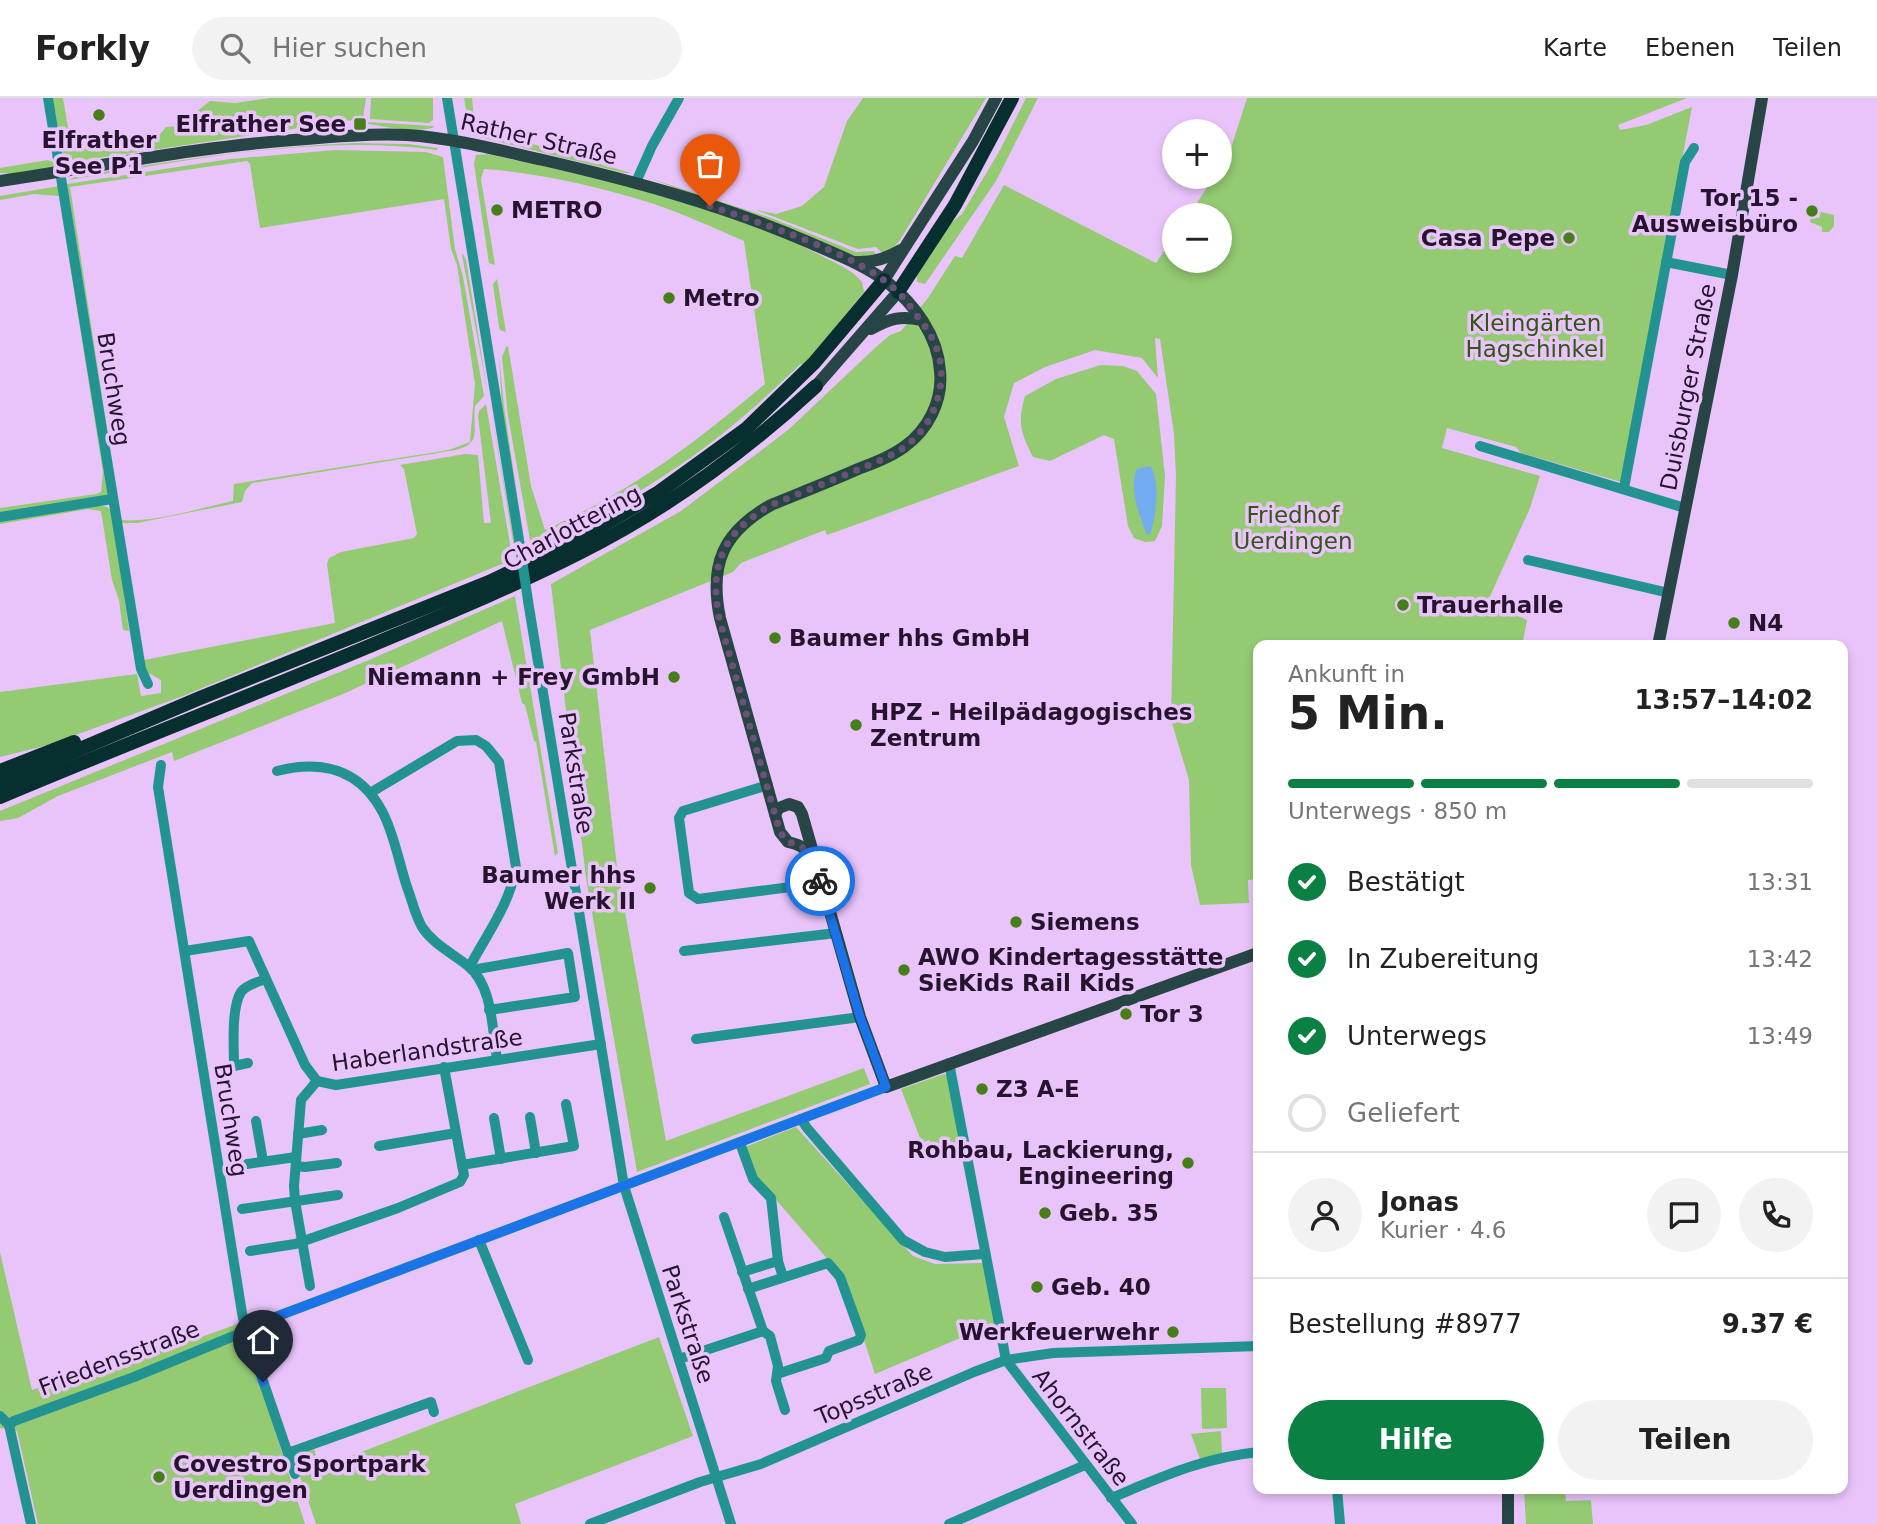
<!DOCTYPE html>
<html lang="de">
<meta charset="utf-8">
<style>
:root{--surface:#fff;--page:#f2f2f2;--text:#222;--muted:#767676;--line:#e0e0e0;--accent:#0b8043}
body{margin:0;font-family:"DejaVu Sans",sans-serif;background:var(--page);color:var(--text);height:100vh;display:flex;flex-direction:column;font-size:26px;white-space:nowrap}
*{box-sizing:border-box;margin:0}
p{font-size:23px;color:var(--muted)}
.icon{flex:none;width:38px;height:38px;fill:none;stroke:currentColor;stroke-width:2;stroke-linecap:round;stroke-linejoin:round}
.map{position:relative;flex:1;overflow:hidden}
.sheet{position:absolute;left:1253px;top:542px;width:595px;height:854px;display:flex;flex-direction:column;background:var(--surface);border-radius:14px;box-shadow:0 4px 10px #0003}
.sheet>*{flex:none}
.tools{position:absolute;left:1162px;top:21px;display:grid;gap:14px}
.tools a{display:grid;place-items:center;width:70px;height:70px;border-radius:50%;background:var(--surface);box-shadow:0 4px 10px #0003;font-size:35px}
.pin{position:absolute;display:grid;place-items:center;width:60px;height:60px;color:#fff;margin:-72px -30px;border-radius:50% 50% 50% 0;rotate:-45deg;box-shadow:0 0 7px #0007}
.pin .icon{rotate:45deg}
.courier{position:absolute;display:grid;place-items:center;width:70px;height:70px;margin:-35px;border:5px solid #1a73e8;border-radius:50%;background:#fff;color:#222;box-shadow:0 2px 9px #0007}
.overview em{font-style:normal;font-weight:600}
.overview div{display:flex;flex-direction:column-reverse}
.overview{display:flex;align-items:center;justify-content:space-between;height:119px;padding:0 35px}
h1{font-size:46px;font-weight:600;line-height:52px}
.bar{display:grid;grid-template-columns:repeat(4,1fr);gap:10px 7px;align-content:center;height:84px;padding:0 35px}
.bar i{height:9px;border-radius:5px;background:var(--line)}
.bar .selected{background:var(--accent)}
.bar p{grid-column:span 4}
.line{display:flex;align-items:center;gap:18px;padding:0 35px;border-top:2px solid var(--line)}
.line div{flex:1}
.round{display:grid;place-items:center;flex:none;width:74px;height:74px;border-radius:37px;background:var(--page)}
ol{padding:0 35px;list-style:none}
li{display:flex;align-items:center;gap:21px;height:77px}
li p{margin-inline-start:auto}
li .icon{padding:7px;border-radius:50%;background:var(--accent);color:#fff;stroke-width:4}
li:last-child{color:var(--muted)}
li i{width:38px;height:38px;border:4px solid var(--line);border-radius:50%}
.action{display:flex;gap:14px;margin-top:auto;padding:14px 35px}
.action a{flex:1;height:80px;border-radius:42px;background:var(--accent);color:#fff;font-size:28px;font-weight:600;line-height:80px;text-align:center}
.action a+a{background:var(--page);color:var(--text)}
header{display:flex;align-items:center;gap:42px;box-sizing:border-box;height:98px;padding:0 35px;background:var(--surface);border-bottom:2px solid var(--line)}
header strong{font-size:33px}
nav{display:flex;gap:38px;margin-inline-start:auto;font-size:24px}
.search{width:490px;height:63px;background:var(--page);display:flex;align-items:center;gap:18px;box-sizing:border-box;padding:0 24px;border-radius:38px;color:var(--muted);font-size:26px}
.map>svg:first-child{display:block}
</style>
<header>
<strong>Forkly</strong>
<div class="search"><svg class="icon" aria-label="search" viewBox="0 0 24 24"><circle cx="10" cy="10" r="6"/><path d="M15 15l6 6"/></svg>Hier suchen</div>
<nav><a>Karte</a><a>Ebenen</a><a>Teilen</a></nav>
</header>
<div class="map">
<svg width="1877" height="1426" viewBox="0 0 1877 1426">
<rect width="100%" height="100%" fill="#e9c4fb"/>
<!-- green -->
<g fill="#93ca72" fill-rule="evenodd">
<path d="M53,0H63L72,53L136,42L135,34H141L142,38L157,40L166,29L178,28L210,3L235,5L271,0H366L363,20L360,21L71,64L63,59Z"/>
<path d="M371,0H433V22L429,25L370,21Z"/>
<path d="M464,0H472L475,31L468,26Z"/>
<path d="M863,0H986L900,142L890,154L884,157L876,149L858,151L756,112L776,116L802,108L824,89L847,23Z"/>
<path d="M1026,0H1038L996,83L925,186L917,184V178L951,125L962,116L1000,52Z"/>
<path d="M1247,0H1687L1618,27L1620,32L1646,27L1692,9L1621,384L1521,355L1516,349L1447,330L1442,350L1540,378L1530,410L1487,505L1527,522L1522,548H1258V781L1248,782L1249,805L1200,807L1191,767L1189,682L1171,622L1176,378L1174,336L1160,241L1155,240L1158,280L1142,260L1095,252L1045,269L1014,285L1004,319L1019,368L827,437L825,432L741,465L733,474L590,532L617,769L666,1043L864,970L870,986L637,1074L586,780L551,486L681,413L788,332L876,249L890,237L901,233L928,200L955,158L962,160L1004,87L1156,165L1174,138V163H1220V117H1189L1214,79H1220V70L1231,50Z"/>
<path d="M368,24L433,28L434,29C416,36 388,29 368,26Z"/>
<path d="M473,34L522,43L631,75H624L472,37Z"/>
<path d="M356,45L408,46L438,50L437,52C315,36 189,62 69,82L76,78C169,63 262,49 356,45Z"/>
<path d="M335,52L426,54L443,59L455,151L463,179L484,298L475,308C472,334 484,347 450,353L252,385L245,393L242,404L137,425H121L67,86L230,61ZM247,63L250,66L260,130L444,101L451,151L457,167L475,286L470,344L449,352L234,386L233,403C199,410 155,425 121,422L70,89Z"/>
<path d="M487,56C599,80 715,104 818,156C833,164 852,171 862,184L864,194L804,267L801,266C782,283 764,301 745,317C681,373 607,414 532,453L508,318L502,259L506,249L508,248L531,388L545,432C564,423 584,413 603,403C661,371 714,329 765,286L744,143C714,130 684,116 654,106C600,89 540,75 484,71L481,81L495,167L489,165L474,66L476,57Z"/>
<path d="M48,62L55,65L53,69L23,76L0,75V70Z"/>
<path d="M649,80L771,120L856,154L874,153L878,160L858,159Z"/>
<path d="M59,88L108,396L104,401L0,417V410L96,396L101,394L103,374L59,98L34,96L0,102V98Z"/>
<path d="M1821,114L1834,117V128L1829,134H1822V129L1810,124L1811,119L1819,120Z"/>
<path d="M463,156L466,162L488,296L462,157Z"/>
<path d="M497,181L506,234L500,232L499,229L493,186Z"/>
<path d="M499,256L504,309L524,444L502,311Z"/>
<path d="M1101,267L1123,268L1137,273L1156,296L1165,378L1162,428L1155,443L1145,444L1134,440L1128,428L1114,341L1104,337L1050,363L1033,359C1021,335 1017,325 1025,298L1056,281Z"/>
<path d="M490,305L515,448L514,449Z"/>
<path d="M486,306L510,446L509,463L183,598L48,647L0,659V594L137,576L141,598L161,595V582L145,573L144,562L335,525L327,466L329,460L341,454L414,440L417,436L404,371L400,367L465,356L478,357L484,425H491L478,318L479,313Z"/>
<path d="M98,406L109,410L112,414L129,533L123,532L119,502L112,482L101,413L88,411L0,426V421Z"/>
<path d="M515,498L558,755L555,758L536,644L534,643L525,607L522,605L502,523L343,596L174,663L172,654L58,698L18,720L0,723V713L369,562Z"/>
<path d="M944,976L949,978L961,1043L936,1053L929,1042L922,1045L901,991Z"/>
<path d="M796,1029L913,1158L935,1166L983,1165L996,1225L875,1276L844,1180L757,1080L745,1049Z"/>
<path d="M0,1154L32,1292L207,1237L240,1225L305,1426H38L17,1333L0,1330Z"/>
<path d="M659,1239L693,1338L515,1406L521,1426H316L293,1358L314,1351L320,1370Z"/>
<path d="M1201,1290H1226L1227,1330L1202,1331Z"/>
<path d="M1221,1333L1222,1355L1200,1361L1191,1336Z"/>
<path d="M1524,1391H1565L1566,1403L1591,1402L1593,1426H1526Z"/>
</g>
<!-- water -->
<path fill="#73acf3" d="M1150,368C1161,381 1156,421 1150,436L1147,437C1140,419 1128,389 1137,371Z"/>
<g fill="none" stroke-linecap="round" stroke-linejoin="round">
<!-- minor -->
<g stroke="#239392" stroke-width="10">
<path d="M48,0L141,571L148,586"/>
<path d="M447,0L520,448"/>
<path d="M636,84L652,48L679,0"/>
<path d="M1666,164L1732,177"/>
<path d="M1480,348L1685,410"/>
<path d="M1624,390L1685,64L1694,50"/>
<path d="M0,419L112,401"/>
<path d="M1528,462L1669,495"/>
<path d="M528,503L624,1088L731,1426"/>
<path d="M161,667L158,689L242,1215L246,1233L295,1376"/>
<path d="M277,673C320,662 359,670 382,713C394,735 399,765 407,789C412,802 415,817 422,829C433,846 452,855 467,867C493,887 492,931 497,961"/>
<path d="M768,687L683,713L679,720L689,795L698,801L821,785"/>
<path d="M370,695L457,643L476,642L486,648L499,664L516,769C510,806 487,836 470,868"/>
<path d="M185,853L249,843L305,967L317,983"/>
<path d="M684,853L836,835"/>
<path d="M472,872L568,855L575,899L489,912"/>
<path d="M696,941L860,919"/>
<path d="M248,965L234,968C234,949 231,910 241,894C246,887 258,884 266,881"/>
<path d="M949,965L1006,1262L1132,1426"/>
<path d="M444,969L462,1067"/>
<path d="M317,983L336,987L601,946"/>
<path d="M530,1019L536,1055"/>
<path d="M494,1020L501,1061"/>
<path d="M801,1021L807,1030L903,1142L925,1154L945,1159L984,1156"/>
<path d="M256,1023L263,1063"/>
<path d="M298,1036L322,1032"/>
<path d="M740,1045L753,1081L771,1100L778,1163L783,1179"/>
<path d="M379,1048L456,1035"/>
<path d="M247,1066L296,1059"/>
<path d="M296,1068L305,1069L337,1065"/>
<path d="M242,1111L338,1097"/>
<path d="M479,1142L528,1262"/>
<path d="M250,1153L295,1146L398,1110L460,1084L464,1077L462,1067L574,1048L566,1006"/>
<path d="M742,1174L778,1163"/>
<path d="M310,1188L295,1103L294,1088L301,1002L317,983"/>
<path d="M748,1191L828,1165L840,1179L861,1237L859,1242L829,1253L826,1260L777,1276"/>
<path d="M763,1233L770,1238L778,1268L776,1283L785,1312"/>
<path d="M679,1261L763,1233L724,1119"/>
<path d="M0,1318L9,1327L31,1426"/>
<path d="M9,1327L14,1323L134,1279L246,1233L262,1224L886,989"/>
<path d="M288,1355L431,1304L434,1314"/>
<path d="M1337,1391L1340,1426"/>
<path d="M1111,1400C1162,1379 1202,1360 1258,1354"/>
<path d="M590,1426L700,1384L761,1366L974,1274L1006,1262L1053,1255L1258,1248"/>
<path d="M949,1426L1085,1367"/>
</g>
<!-- major -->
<g stroke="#274545" stroke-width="12">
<path d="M0,83C102,68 203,48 306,41C339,38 374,35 407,37C453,40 498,52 543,62C634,83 723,107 808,144C835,156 863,166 887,184C914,206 938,237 940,273C943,303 928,332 904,349C890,359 874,365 858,371C829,384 800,395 771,407C723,434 709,466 720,520L780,734L788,744C802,747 807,751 814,763"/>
<path d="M856,164C873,165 886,161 901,152"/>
<path d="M884,182L973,43L996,0"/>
<path d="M871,231C889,221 901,217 921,222"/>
<path d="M816,288L898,194"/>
<path d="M1658,548L1732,177L1762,0"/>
<path d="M775,716L779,710L789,706L798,709L802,716L860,919L886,989L1258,855"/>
<path d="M1508,1391V1426"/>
</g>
<!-- highway -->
<g stroke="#082f2f" stroke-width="14">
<path d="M898,194L955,107L1012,0"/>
<path d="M0,673L74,644"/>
<path d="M0,685L200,600L489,484L576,443L659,394L746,331L814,265L884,182"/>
<path d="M0,699C123,647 248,599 372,547C441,518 512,489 579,455C665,412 746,353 816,288"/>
</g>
<!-- minor-bridge -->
<path stroke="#239392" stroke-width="10" d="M520,448L528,503"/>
</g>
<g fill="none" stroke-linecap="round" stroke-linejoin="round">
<!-- done -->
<path stroke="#6a5276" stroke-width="7" stroke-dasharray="0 12.6" d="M710,108C765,127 858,155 898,194C906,202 912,211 918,219C933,238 943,257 941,283C938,310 926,334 903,350C890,359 874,365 860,371C830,383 800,395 771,407C723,434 709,467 719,520L780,734L788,744C810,748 814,763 820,783"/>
<!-- route -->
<path stroke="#1a73e8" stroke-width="9" d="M263,1284L246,1233L262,1224L886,989L860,919L820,783"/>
</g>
<!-- markers -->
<g fill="#467f18" stroke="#e9c4fb" stroke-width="2.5">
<circle cx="99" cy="17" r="7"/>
<rect x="353" y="19" width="14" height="14" rx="3.5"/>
<circle cx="497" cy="112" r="7"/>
<circle cx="1812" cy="113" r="7"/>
<circle cx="1569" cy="140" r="7"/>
<circle cx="669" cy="200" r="7"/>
<circle cx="1403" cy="507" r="7"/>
<circle cx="1734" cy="525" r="7"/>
<circle cx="775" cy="540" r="7"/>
<circle cx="674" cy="579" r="7"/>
<circle cx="856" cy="627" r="7"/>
<circle cx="650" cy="790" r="7"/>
<circle cx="1016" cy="824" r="7"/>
<circle cx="904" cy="872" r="7"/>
<circle cx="1126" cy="916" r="7"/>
<circle cx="982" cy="991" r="7"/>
<circle cx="1188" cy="1065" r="7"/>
<circle cx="1045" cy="1115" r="7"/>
<circle cx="1037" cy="1189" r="7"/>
<circle cx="1173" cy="1234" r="7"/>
<circle cx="159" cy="1379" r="7"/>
</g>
<g text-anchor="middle" stroke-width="7" stroke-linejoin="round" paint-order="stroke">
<!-- poi labels -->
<g font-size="23" font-weight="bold" fill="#26142e" stroke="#e9c4fb" text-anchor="start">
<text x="346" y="34" text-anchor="end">Elfrather See</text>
<text x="99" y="50" text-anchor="middle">Elfrather<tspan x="99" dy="26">See P1</tspan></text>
<text x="1798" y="108" text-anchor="end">Tor 15 -<tspan x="1798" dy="26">Ausweisbüro</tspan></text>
<text x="511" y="120">METRO</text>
<text x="1555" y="148" text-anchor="end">Casa Pepe</text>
<text x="683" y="208">Metro</text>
<text x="1417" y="515">Trauerhalle</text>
<text x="1748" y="533">N4</text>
<text x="789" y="548">Baumer hhs GmbH</text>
<text x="660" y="587" text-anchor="end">Niemann + Frey GmbH</text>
<text x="870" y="622">HPZ - Heilpädagogisches<tspan x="870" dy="26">Zentrum</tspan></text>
<text x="636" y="785" text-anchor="end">Baumer hhs<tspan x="636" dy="26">Werk II</tspan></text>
<text x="1030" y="832">Siemens</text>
<text x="918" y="867">AWO Kindertagesstätte<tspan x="918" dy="26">SieKids Rail Kids</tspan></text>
<text x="1140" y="924">Tor 3</text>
<text x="996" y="999">Z3 A-E</text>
<text x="1174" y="1060" text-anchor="end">Rohbau, Lackierung,<tspan x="1174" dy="26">Engineering</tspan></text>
<text x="1059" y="1123">Geb. 35</text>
<text x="1051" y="1197">Geb. 40</text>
<text x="1159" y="1242" text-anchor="end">Werkfeuerwehr</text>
<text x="173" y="1374">Covestro Sportpark<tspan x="173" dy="26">Uerdingen</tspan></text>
</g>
<!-- street labels -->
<g font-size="23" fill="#26142e" stroke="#e9c4fb">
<text transform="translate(539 41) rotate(13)" y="8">Rather Straße</text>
<text transform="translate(1688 289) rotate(-79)" y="8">Duisburger Straße</text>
<text transform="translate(114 291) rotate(81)" y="8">Bruchweg</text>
<text transform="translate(572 429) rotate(-28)" y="8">Charlottering</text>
<text transform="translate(576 675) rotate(81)" y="8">Parkstraße</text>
<text transform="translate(427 952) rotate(-8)" y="8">Haberlandstraße</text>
<text transform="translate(231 1022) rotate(81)" y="8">Bruchweg</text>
<text transform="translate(688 1226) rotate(72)" y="8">Parkstraße</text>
<text transform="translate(119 1260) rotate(-21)" y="8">Friedensstraße</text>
<text transform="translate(874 1296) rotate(-23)" y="8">Topsstraße</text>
<text transform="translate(1081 1329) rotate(52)" y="8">Ahornstraße</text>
</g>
<!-- park labels -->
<g font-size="23" fill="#305811" stroke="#e9c4fb">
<text x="1535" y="233">Kleingärten<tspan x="1535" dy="26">Hagschinkel</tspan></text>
<text x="1293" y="425">Friedhof<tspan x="1293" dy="26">Uerdingen</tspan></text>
</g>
</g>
</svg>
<div class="tools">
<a>+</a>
<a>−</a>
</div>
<div class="pin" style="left:710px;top:108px;background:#ea580c"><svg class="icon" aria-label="bag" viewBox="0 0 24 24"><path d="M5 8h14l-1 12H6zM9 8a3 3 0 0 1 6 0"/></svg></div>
<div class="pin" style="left:263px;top:1284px;background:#1f2937"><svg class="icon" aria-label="home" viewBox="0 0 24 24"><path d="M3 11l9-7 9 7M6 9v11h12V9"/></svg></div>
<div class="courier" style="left:820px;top:783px"><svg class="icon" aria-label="bike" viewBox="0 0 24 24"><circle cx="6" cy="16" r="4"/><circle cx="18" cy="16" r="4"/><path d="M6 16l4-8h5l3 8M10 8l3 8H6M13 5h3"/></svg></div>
<section class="sheet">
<div class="overview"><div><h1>5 Min.</h1><p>Ankunft in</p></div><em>13:57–14:02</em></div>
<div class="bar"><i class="selected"></i><i class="selected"></i><i class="selected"></i><i></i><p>Unterwegs · 850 m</p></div>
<ol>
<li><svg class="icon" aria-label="check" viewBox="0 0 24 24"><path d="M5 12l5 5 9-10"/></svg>Bestätigt<p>13:31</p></li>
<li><svg class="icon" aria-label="check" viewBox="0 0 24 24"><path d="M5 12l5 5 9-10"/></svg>In Zubereitung<p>13:42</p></li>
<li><svg class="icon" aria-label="check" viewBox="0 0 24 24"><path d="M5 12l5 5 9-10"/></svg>Unterwegs<p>13:49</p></li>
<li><i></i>Geliefert</li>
</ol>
<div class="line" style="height:126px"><a class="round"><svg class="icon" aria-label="person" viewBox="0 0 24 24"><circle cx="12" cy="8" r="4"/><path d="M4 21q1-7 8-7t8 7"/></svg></a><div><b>Jonas</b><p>Kurier · 4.6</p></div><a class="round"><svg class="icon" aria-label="chat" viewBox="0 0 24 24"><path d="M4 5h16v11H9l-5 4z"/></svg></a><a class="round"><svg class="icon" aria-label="phone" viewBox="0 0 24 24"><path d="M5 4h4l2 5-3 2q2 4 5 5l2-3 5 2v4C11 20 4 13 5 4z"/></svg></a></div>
<div class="line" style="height:91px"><div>Bestellung #8977</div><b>9.37 €</b></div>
<div class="action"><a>Hilfe</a><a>Teilen</a></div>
</section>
</div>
